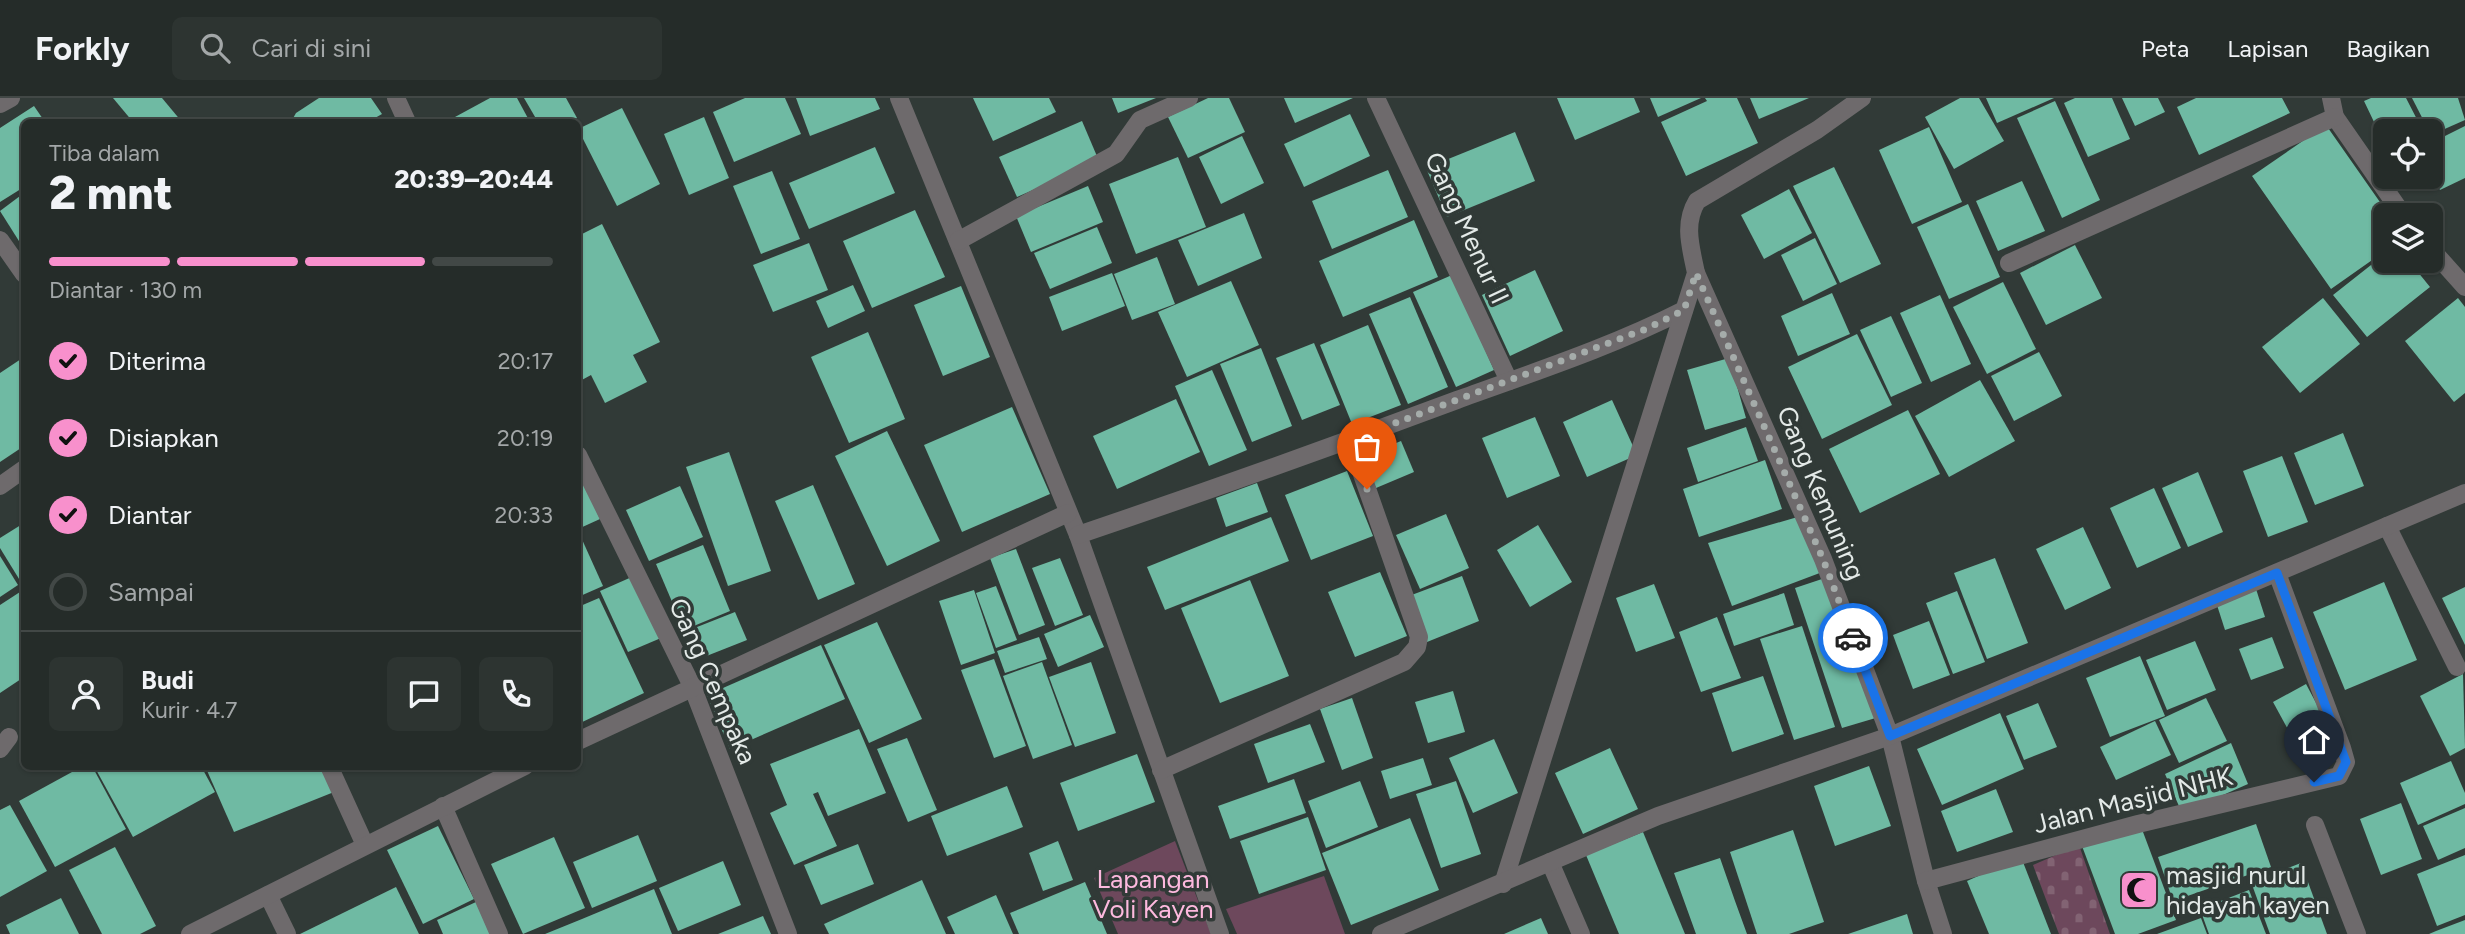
<!DOCTYPE html>
<html lang="id">
<meta charset="utf-8">
<style>
:root{--surface:#252c29;--page:#2d3431;--text:#f1f3f6;--muted:#a3a7a8;--line:#424846;--accent:#f890cc}
body{margin:0;font-family:Figtree,sans-serif;background:var(--page);color:var(--text);height:100vh;display:flex;flex-direction:column;font-size:26px;white-space:nowrap}
*{box-sizing:border-box;margin:0}
p{font-size:23px;color:var(--muted)}
.icon{flex:none;width:38px;height:38px;fill:none;stroke:currentColor;stroke-width:2;stroke-linecap:round;stroke-linejoin:round}
.map{position:relative;flex:1;overflow:hidden}
.side{position:absolute;left:21px;top:21px;width:560px;height:651px;display:flex;flex-direction:column;background:var(--surface);border-radius:10px;box-shadow:0 2px 5px #0004,0 0 0 2px var(--line)}
.side>*{flex:none}
.tools{position:absolute;left:2373px;top:21px;display:grid;gap:14px}
.tools a{display:grid;place-items:center;width:70px;height:70px;border-radius:10px;background:var(--surface);box-shadow:0 2px 5px #0004,0 0 0 2px var(--line);font-size:35px}
.pin{position:absolute;display:grid;place-items:center;width:60px;height:60px;color:#fff;margin:-72px -30px;border-radius:50% 50% 50% 0;rotate:-45deg;box-shadow:0 0 7px #0007}
.pin .icon{rotate:45deg}
.courier{position:absolute;display:grid;place-items:center;width:70px;height:70px;margin:-35px;border:5px solid #1a73e8;border-radius:50%;background:#fff;color:#222;box-shadow:0 2px 9px #0007}
.headline em{font-style:normal;font-weight:800}
.headline div{display:flex;flex-direction:column-reverse}
.headline{display:flex;align-items:center;justify-content:space-between;height:119px;padding:0 28px}
h1{font-size:46px;font-weight:800;line-height:52px}
.bar{display:grid;grid-template-columns:repeat(4,1fr);gap:10px 7px;align-content:center;height:84px;padding:0 28px}
.bar i{height:9px;border-radius:5px;background:var(--line)}
.bar .current{background:var(--accent)}
.bar p{grid-column:span 4}
.line{display:flex;align-items:center;gap:18px;padding:0 28px;border-top:2px solid var(--line)}
.line div{flex:1}
.round{display:grid;place-items:center;flex:none;width:74px;height:74px;border-radius:10px;background:var(--page)}
ol{padding:0 28px;list-style:none}
li{display:flex;align-items:center;gap:21px;height:77px}
li p{margin-inline-start:auto}
li .icon{padding:7px;border-radius:50%;background:var(--accent);color:#111;stroke-width:4}
li:last-child{color:var(--muted)}
li i{width:38px;height:38px;border:4px solid var(--line);border-radius:50%}
header{display:flex;align-items:center;gap:42px;box-sizing:border-box;height:98px;padding:0 35px;background:var(--surface);border-bottom:2px solid var(--line)}
header strong{font-size:33px}
nav{display:flex;gap:38px;margin-inline-start:auto;font-size:24px}
.search{width:490px;height:63px;background:var(--page);display:flex;align-items:center;gap:18px;box-sizing:border-box;padding:0 24px;border-radius:10px;color:var(--muted);font-size:26px}
.map>svg:first-child{display:block}
</style>
<header>
<strong>Forkly</strong>
<div class="search"><svg class="icon" aria-label="search" viewBox="0 0 24 24"><circle cx="10" cy="10" r="6"/><path d="M15 15l6 6"/></svg>Cari di sini</div>
<nav><a>Peta</a><a>Lapisan</a><a>Bagikan</a></nav>
</header>
<div class="map">
<svg width="2465" height="836" viewBox="0 0 2465 836">
<defs>
<pattern id="cemetery-stones" width="16" height="16" patternUnits="userSpaceOnUse" patternTransform="scale(1.75)"><rect width="16" height="16" fill="#6d485c"/><path d="M2 7V4a2 2 0 0 1 4 0v3zM10 15v-3a2 2 0 0 1 4 0v3z" fill="#826373"/></pattern>
</defs>
<rect width="100%" height="100%" fill="#313a37"/>
<!-- cemetery -->
<path fill="url(#cemetery-stones)" d="M2079,747L2110,836H2059L2033,767Z"/>
<!-- park -->
<g fill="#6d485c">
<path d="M1175,743L1211,836H1118L1094,780Z"/>
<path d="M1324,778L1345,836H1237L1226,811Z"/>
</g>
<!-- building -->
<g fill="#6fbaa3">
<path d="M113,0H162L182,24H133Z"/>
<path d="M319,0H371L382,16L368,24H291L296,15Z"/>
<path d="M490,0H517L530,24H458L455,19Z"/>
<path d="M524,0H566L577,20L569,24H538Z"/>
<path d="M745,0H785L801,36L734,64L713,14Z"/>
<path d="M796,0H875L880,11L810,38Z"/>
<path d="M973,0H1049L1056,14L993,43Z"/>
<path d="M1112,0H1156L1118,15Z"/>
<path d="M1208,0H1229L1245,34L1188,60L1168,19Z"/>
<path d="M1284,0H1353L1295,25Z"/>
<path d="M1557,0H1634L1640,14L1575,42Z"/>
<path d="M1650,0H1701L1658,19Z"/>
<path d="M1705,0H1737L1758,45L1686,78L1661,24L1707,3Z"/>
<path d="M1750,0H1809L1759,21Z"/>
<path d="M1960,0H1979L2004,43L1954,71L1925,19Z"/>
<path d="M1986,0H2054L1997,25Z"/>
<path d="M2075,0H2112L2130,41L2088,59L2064,5Z"/>
<path d="M2122,0H2158L2165,14L2135,28Z"/>
<path d="M2196,0H2282L2290,15L2199,57L2177,9Z"/>
<path d="M2371,0H2406L2423,33H2385V47L2364,3Z"/>
<path d="M2412,0H2458L2465,22L2431,37Z"/>
<path d="M2055,3L2100,102L2062,120L2017,20Z"/>
<path d="M34,8L45,24H24V89L0,104V30Z"/>
<path d="M622,10L660,86L617,108L578,31Z"/>
<path d="M1350,16L1370,58L1304,89L1284,46Z"/>
<path d="M704,19L729,80L689,97L664,36Z"/>
<path d="M1082,23L1099,63L1017,99L999,59Z"/>
<path d="M2326,27L2389,117H2385V153L2331,191L2252,78Z"/>
<path d="M2465,28V80L2440,92L2431,74V45Z"/>
<path d="M1929,29L1962,104L1912,126L1879,52Z"/>
<path d="M1515,34L1535,83L1447,119L1426,70Z"/>
<path d="M1242,38L1264,85L1221,106L1199,59Z"/>
<path d="M875,49L895,95L809,131L789,85Z"/>
<path d="M1178,59L1206,129L1136,156L1109,86Z"/>
<path d="M1834,69L1881,166L1840,185L1793,88Z"/>
<path d="M1388,72L1408,119L1332,151L1312,103Z"/>
<path d="M772,73L800,141L761,156L733,88Z"/>
<path d="M2022,83L2045,133L1998,153L1976,103Z"/>
<path d="M1088,88L1103,124L1031,154L1016,118Z"/>
<path d="M1789,91L1812,135L1764,161L1741,117Z"/>
<path d="M24,95V151L0,113Z"/>
<path d="M1968,106L2000,179L1949,201L1917,129Z"/>
<path d="M915,112L945,179L872,210L843,143Z"/>
<path d="M1244,115L1262,160L1198,188L1178,142Z"/>
<path d="M1414,122L1438,179L1343,219L1319,163Z"/>
<path d="M602,126L660,244L633,257L647,284L605,305L591,277L580,283L578,279V138Z"/>
<path d="M1097,129L1112,165L1050,191L1034,155Z"/>
<path d="M1815,140L1837,186L1803,203L1781,157Z"/>
<path d="M809,145L828,192L773,214L753,167Z"/>
<path d="M2075,147L2102,200L2046,227L2020,175Z"/>
<path d="M2385,156V163H2409L2430,189L2367,239L2333,197Z"/>
<path d="M1157,159L1175,206L1132,222L1114,176Z"/>
<path d="M1535,172L1563,233L1510,258L1482,197Z"/>
<path d="M1112,175L1125,208L1062,233L1049,199Z"/>
<path d="M1452,177L1494,272L1456,289L1413,194Z"/>
<path d="M1231,183L1259,247L1187,279L1158,214Z"/>
<path d="M2003,184L2036,251L1987,276L1953,209Z"/>
<path d="M853,187L865,213L828,230L816,203Z"/>
<path d="M961,188L990,259L943,278L914,207Z"/>
<path d="M1832,195L1850,236L1798,258L1781,218Z"/>
<path d="M1940,197L1971,266L1931,284L1900,215Z"/>
<path d="M1410,199L1448,289L1408,306L1369,216Z"/>
<path d="M2323,200L2360,246L2300,295L2262,249Z"/>
<path d="M2458,200L2465,209V295L2454,304L2405,243Z"/>
<path d="M1891,218L1922,285L1891,299L1860,232Z"/>
<path d="M1368,227L1401,307L1352,326L1320,247Z"/>
<path d="M868,234L905,321L849,345L811,259Z"/>
<path d="M1857,236L1892,307L1822,341L1788,269Z"/>
<path d="M1314,245L1340,307L1302,322L1276,260Z"/>
<path d="M1261,250L1292,328L1252,344L1220,266Z"/>
<path d="M2039,254L2062,298L2014,323L1991,278Z"/>
<path d="M24,259V348L0,364V275Z"/>
<path d="M1729,260L1746,320L1705,332L1687,272Z"/>
<path d="M1212,272L1247,352L1209,368L1175,288Z"/>
<path d="M1980,282L2015,343L1949,379L1915,318Z"/>
<path d="M1176,301L1200,354L1117,391L1093,338Z"/>
<path d="M1612,302L1637,357L1587,379L1563,324Z"/>
<path d="M1012,309L1050,396L962,434L924,347Z"/>
<path d="M1908,312L1940,376L1860,415L1829,351Z"/>
<path d="M1535,319L1560,378L1507,400L1482,340Z"/>
<path d="M1746,329L1758,363L1698,384L1687,350Z"/>
<path d="M887,333L940,443L887,468L835,358Z"/>
<path d="M2343,335L2364,388L2315,407L2294,355Z"/>
<path d="M1401,343L1414,374L1376,390L1362,359Z"/>
<path d="M729,354L771,473L728,488L686,369Z"/>
<path d="M2282,358L2308,424L2268,439L2243,373Z"/>
<path d="M1765,362L1782,411L1699,439L1683,391Z"/>
<path d="M578,373L600,421L578,431Z"/>
<path d="M1347,373L1373,438L1311,462L1285,397Z"/>
<path d="M2198,374L2223,434L2188,449L2162,390Z"/>
<path d="M1257,385L1268,414L1226,429L1216,400Z"/>
<path d="M813,387L855,486L818,502L775,403Z"/>
<path d="M680,388L703,439L649,463L626,412Z"/>
<path d="M2154,390L2181,450L2137,470L2110,410Z"/>
<path d="M1446,416L1469,470L1420,491L1396,437Z"/>
<path d="M1801,418L1825,473L1732,508L1708,445Z"/>
<path d="M1271,419L1289,463L1165,512L1147,469Z"/>
<path d="M24,425V489L0,450V440Z"/>
<path d="M1538,427L1572,484L1530,509L1497,452Z"/>
<path d="M2083,429L2111,490L2065,512L2036,451Z"/>
<path d="M580,437L603,488L578,499V438Z"/>
<path d="M703,447L730,513L684,532L656,466Z"/>
<path d="M1016,451L1045,527L1019,537L990,460Z"/>
<path d="M0,458L18,487L0,499Z"/>
<path d="M1060,460L1083,517L1055,528L1032,470Z"/>
<path d="M1995,460L2028,545L1987,561L1954,475Z"/>
<path d="M1380,474L1407,538L1355,559L1328,494Z"/>
<path d="M634,478L661,540L628,554L600,493Z"/>
<path d="M1462,478L1479,523L1427,544L1409,498Z"/>
<path d="M1828,479L1879,619L1842,630L1795,490Z"/>
<path d="M1250,482L1289,578L1220,605L1181,510Z"/>
<path d="M2384,484L2417,562L2345,592L2313,514Z"/>
<path d="M1654,486L1675,540L1636,554L1616,500Z"/>
<path d="M996,488L1017,542L996,550L976,495Z"/>
<path d="M2465,489V547L2442,500Z"/>
<path d="M2256,491L2265,519L2225,532L2216,504Z"/>
<path d="M974,492L995,555L961,567L939,503Z"/>
<path d="M1957,493L1985,564L1953,576L1926,505Z"/>
<path d="M20,494L24,500V579L0,595V507Z"/>
<path d="M1784,495L1794,527L1734,548L1723,516Z"/>
<path d="M599,500L644,595L578,626V509Z"/>
<path d="M735,514L747,542L704,559L692,531Z"/>
<path d="M1090,517L1104,549L1058,569L1044,536Z"/>
<path d="M1717,519L1741,580L1701,594L1679,534Z"/>
<path d="M1929,523L1950,577L1913,591L1893,537Z"/>
<path d="M877,524L922,621L869,645L824,547Z"/>
<path d="M1802,528L1835,629L1794,642L1760,541Z"/>
<path d="M1039,539L1047,561L1005,575L997,553Z"/>
<path d="M2272,539L2284,570L2251,582L2239,551Z"/>
<path d="M2195,543L2216,592L2167,612L2146,562Z"/>
<path d="M821,547L845,601L730,651L707,597Z"/>
<path d="M2140,558L2165,618L2110,639L2086,580Z"/>
<path d="M994,561L1026,648L994,660L961,572Z"/>
<path d="M1042,564L1072,647L1033,661L1003,578Z"/>
<path d="M1091,564L1116,635L1075,649L1049,579Z"/>
<path d="M2463,576L2465,650L2450,658L2420,598Z"/>
<path d="M1763,578L1784,636L1732,654L1712,595Z"/>
<path d="M2306,586L2323,618L2291,637L2273,604Z"/>
<path d="M1453,593L1465,634L1428,645L1415,604Z"/>
<path d="M1352,600L1373,660L1342,672L1320,611Z"/>
<path d="M2206,600L2227,643L2179,665L2159,622Z"/>
<path d="M2038,605L2057,649L2024,662L2006,618Z"/>
<path d="M2000,615L2024,671L1942,707L1917,651Z"/>
<path d="M2155,623L2171,657L2116,682L2100,649Z"/>
<path d="M1310,626L1325,664L1268,685L1254,646Z"/>
<path d="M859,631L886,695L828,718L818,694L813,696L837,748L794,767L770,715L787,707L770,666Z"/>
<path d="M907,640L937,712L908,724L877,651Z"/>
<path d="M1494,641L1518,695L1473,715L1449,660Z"/>
<path d="M2231,645L2248,686L2182,715L2165,676Z"/>
<path d="M1610,650L1638,711L1583,736L1555,675Z"/>
<path d="M1137,656L1155,704L1078,733L1060,685Z"/>
<path d="M1423,660L1432,687L1390,701L1381,673Z"/>
<path d="M2451,663L2465,695V706L2418,727L2400,685Z"/>
<path d="M83,668H92L126,731L55,769L19,703Z"/>
<path d="M94,668H201L215,694L133,739Z"/>
<path d="M205,668H323L334,694L234,734Z"/>
<path d="M1869,668L1891,728L1835,748L1814,688Z"/>
<path d="M1294,681L1306,715L1230,741L1218,708Z"/>
<path d="M1360,683L1378,729L1326,750L1308,703Z"/>
<path d="M1456,683L1481,756L1441,770L1416,696Z"/>
<path d="M1007,688L1023,729L947,758L931,718Z"/>
<path d="M1996,691L2013,734L1957,754L1941,713Z"/>
<path d="M2401,705L2422,761L2381,777L2360,721Z"/>
<path d="M10,707L47,773L0,799V712Z"/>
<path d="M2465,710V750L2438,762L2423,728Z"/>
<path d="M1308,719L1326,772L1259,796L1240,743Z"/>
<path d="M1410,720L1439,792L1351,827L1322,755Z"/>
<path d="M2140,726L2176,822L2138,836H2115L2082,748Z"/>
<path d="M2256,726L2271,769L2173,803L2158,759Z"/>
<path d="M438,728L474,801L423,826L387,752Z"/>
<path d="M1793,732L1824,824L1789,836H1757L1730,754Z"/>
<path d="M1643,734L1685,836H1619L1586,757Z"/>
<path d="M638,737L657,783L592,810L573,764Z"/>
<path d="M554,739L585,810L523,836L491,766Z"/>
<path d="M1058,743L1073,782L1043,793L1029,755Z"/>
<path d="M858,746L874,786L821,807L804,767Z"/>
<path d="M115,749L156,828L140,836H102L69,772Z"/>
<path d="M2465,757V817L2437,828L2417,776Z"/>
<path d="M2021,759L2051,836H1989L1967,783Z"/>
<path d="M1720,760L1735,803L1747,836H1696L1674,775Z"/>
<path d="M723,763L741,807L678,833L659,790Z"/>
<path d="M2301,765L2327,836H2270L2251,784Z"/>
<path d="M922,782L946,836H829L824,826Z"/>
<path d="M1085,784L1107,836H1019L1010,815Z"/>
<path d="M396,789L419,836H300Z"/>
<path d="M654,791L672,836H545L582,821Z"/>
<path d="M2249,792L2266,836H2209L2200,811Z"/>
<path d="M996,797L1013,836H955L947,819Z"/>
<path d="M61,800L79,836H10L6,827Z"/>
<path d="M476,804L490,836H443L437,822Z"/>
<path d="M1907,816L1913,836H1848Z"/>
<path d="M763,818L771,836H718Z"/>
<path d="M1541,820L1548,836H1504Z"/>
<path d="M2201,820L2207,836H2157Z"/>
<path d="M2465,822V836H2429L2436,833Z"/>
</g>
<g fill="none" stroke-linecap="round" stroke-linejoin="round">
<!-- minor -->
<g stroke="#6e6a6c" stroke-width="18">
<path d="M396,0L407,24"/>
<path d="M899,0L1078,437L1220,836"/>
<path d="M1376,0L1509,283"/>
<path d="M2331,0L2335,19L2403,117"/>
<path d="M0,6L11,0"/>
<path d="M0,142L24,176"/>
<path d="M958,143L1116,56L1140,22L1189,0"/>
<path d="M2431,151L2465,189"/>
<path d="M2009,165L2335,19"/>
<path d="M1696,175L1823,461L1890,638L1926,783L1943,836"/>
<path d="M578,357L692,588L788,836"/>
<path d="M0,388L24,371"/>
<path d="M2387,428L2457,569"/>
<path d="M1078,437C1205,394 1331,349 1457,302C1534,274 1611,249 1684,212"/>
<path d="M578,643L1068,415"/>
<path d="M0,651L9,639"/>
<path d="M329,668L365,747"/>
<path d="M1161,672L1404,564L1417,549L1419,539L1350,342"/>
<path d="M443,708L499,836"/>
<path d="M2315,727L2357,836"/>
<path d="M1550,764L1581,836"/>
<path d="M1926,783L2138,726L2339,678L2346,664L2342,650L2277,475"/>
<path d="M1503,786L1696,175C1691,150 1683,126 1697,103L1817,32L1862,0"/>
<path d="M268,797L287,836"/>
<path d="M190,836L525,668"/>
<path d="M1381,836L1658,718L1890,638L2465,395"/>
</g>
</g>
<g fill="none" stroke-linecap="round" stroke-linejoin="round">
<!-- done -->
<path stroke="#a5acaa" stroke-width="7" stroke-dasharray="0 12.6" d="M1367,391L1350,342L1646,231L1684,212L1696,175L1823,461L1853,540"/>
<!-- route -->
<path stroke="#1a73e8" stroke-width="9" d="M1853,540L1890,638L2277,475L2346,664L2339,678L2314,684"/>
</g>
<!-- icons -->
<defs>
<symbol id="mosque-square" viewBox="-11 -11 22 22"><rect x="-9" y="-9" width="18" height="18" rx="4" fill="#f890cc" stroke="#313a37"/><path d="M3.5-4.9A6 6 0 1 0 3.5 4.9A5 5 0 1 1 3.5-4.9Z" fill="#111"/></symbol>
</defs>
<g fill-rule="evenodd">
<use href="#mosque-square" x="2117" y="770" width="44" height="44"/>
</g>
<g text-anchor="middle" stroke-width="7" stroke-linejoin="round" paint-order="stroke">
<!-- street labels -->
<g font-size="26" fill="#e4eae8" stroke="#313a37">
<text transform="translate(1467 130) rotate(65)" y="9">Gang Menur II</text>
<text transform="translate(1821 395) rotate(67)" y="9">Gang Kemuning</text>
<text transform="translate(713 583) rotate(66)" y="9">Gang Cempaka</text>
<text transform="translate(2133 702) rotate(-14)" y="9">Jalan Masjid NHK</text>
</g>
<!-- poi labels -->
<g font-size="26" fill="#e4eae8" stroke="#313a37" text-anchor="start">
<text x="2166" y="786">masjid nurul<tspan x="2166" dy="30">hidayah kayen</tspan></text>
</g>
<!-- park labels -->
<g font-size="26" fill="#fdb9de" stroke="#313a37">
<text x="1153" y="790">Lapangan<tspan x="1153" dy="30">Voli Kayen</tspan></text>
</g>
</g>
</svg>
<div class="tools">
<a><svg class="icon" aria-label="locate" viewBox="0 0 24 24"><circle cx="12" cy="12" r="6"/><path d="M12 2v4M12 18v4M2 12h4M18 12h4"/></svg></a>
<a><svg class="icon" aria-label="layers" viewBox="0 0 24 24"><path d="M12 4l9 5-9 5-9-5zM3 14l9 5 9-5"/></svg></a>
</div>
<div class="pin" style="left:1367px;top:391px;background:#ea580c"><svg class="icon" aria-label="bag" viewBox="0 0 24 24"><path d="M5 8h14l-1 12H6zM9 8a3 3 0 0 1 6 0"/></svg></div>
<div class="pin" style="left:2314px;top:684px;background:#1f2937"><svg class="icon" aria-label="home" viewBox="0 0 24 24"><path d="M3 11l9-7 9 7M6 9v11h12V9"/></svg></div>
<div class="courier" style="left:1853px;top:540px"><svg class="icon" aria-label="car" viewBox="0 0 24 24"><path d="M5 17H2v-5l4-1 3-4h7l3 4 3 1v5h-3M9 17h6M6 11h13"/><circle cx="7" cy="17" r="2"/><circle cx="17" cy="17" r="2"/></svg></div>
<section class="side">
<div class="headline"><div><h1>2 mnt</h1><p>Tiba dalam</p></div><em>20:39–20:44</em></div>
<div class="bar"><i class="current"></i><i class="current"></i><i class="current"></i><i></i><p>Diantar · 130 m</p></div>
<ol>
<li><svg class="icon" aria-label="check" viewBox="0 0 24 24"><path d="M5 12l5 5 9-10"/></svg>Diterima<p>20:17</p></li>
<li><svg class="icon" aria-label="check" viewBox="0 0 24 24"><path d="M5 12l5 5 9-10"/></svg>Disiapkan<p>20:19</p></li>
<li><svg class="icon" aria-label="check" viewBox="0 0 24 24"><path d="M5 12l5 5 9-10"/></svg>Diantar<p>20:33</p></li>
<li><i></i>Sampai</li>
</ol>
<div class="line" style="height:126px"><a class="round"><svg class="icon" aria-label="person" viewBox="0 0 24 24"><circle cx="12" cy="8" r="4"/><path d="M4 21q1-7 8-7t8 7"/></svg></a><div><b>Budi</b><p>Kurir · 4.7</p></div><a class="round"><svg class="icon" aria-label="chat" viewBox="0 0 24 24"><path d="M4 5h16v11H9l-5 4z"/></svg></a><a class="round"><svg class="icon" aria-label="phone" viewBox="0 0 24 24"><path d="M5 4h4l2 5-3 2q2 4 5 5l2-3 5 2v4C11 20 4 13 5 4z"/></svg></a></div>
</section>
</div>
